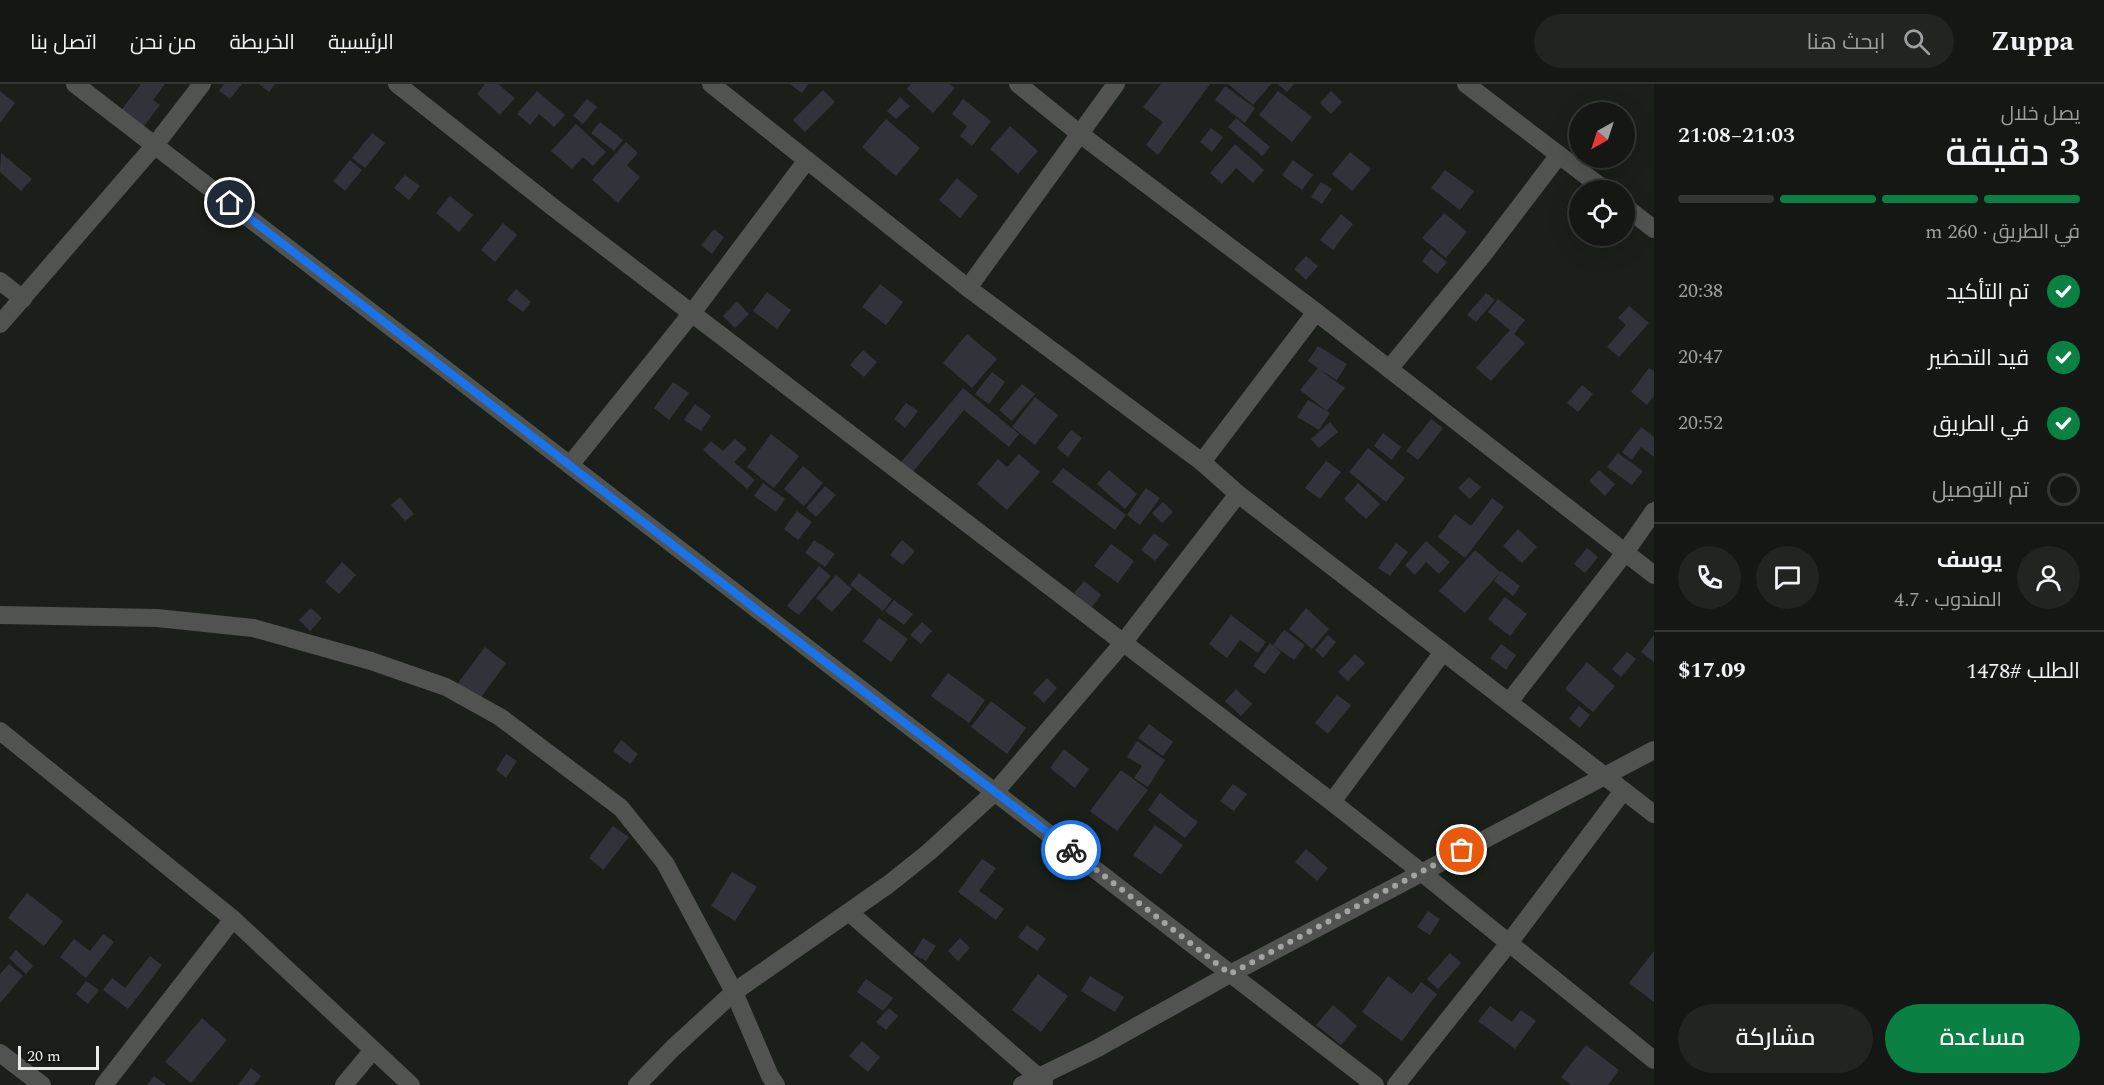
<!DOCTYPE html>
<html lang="ar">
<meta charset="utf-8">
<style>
:root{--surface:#141713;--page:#212421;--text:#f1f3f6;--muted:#9d9fa0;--line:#333633;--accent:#0b8043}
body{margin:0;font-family:Spectral,Cairo,serif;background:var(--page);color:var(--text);direction:rtl;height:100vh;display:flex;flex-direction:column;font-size:22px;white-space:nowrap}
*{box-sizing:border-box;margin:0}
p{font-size:20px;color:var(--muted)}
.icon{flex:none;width:33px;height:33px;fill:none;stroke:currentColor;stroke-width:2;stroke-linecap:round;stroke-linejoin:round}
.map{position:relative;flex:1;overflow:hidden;direction:ltr}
.side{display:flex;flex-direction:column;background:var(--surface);width:450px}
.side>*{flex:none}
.needle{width:39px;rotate:219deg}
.buttons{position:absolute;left:1569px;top:18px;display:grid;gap:12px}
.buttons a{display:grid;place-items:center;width:66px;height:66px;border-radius:50%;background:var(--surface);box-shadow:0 6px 24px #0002,0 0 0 2px var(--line);font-size:30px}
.scale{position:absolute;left:18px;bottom:15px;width:81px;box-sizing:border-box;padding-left:6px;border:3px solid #e9ece8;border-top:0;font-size:16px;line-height:21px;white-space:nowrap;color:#e9ece8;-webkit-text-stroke:4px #111510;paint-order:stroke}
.pin{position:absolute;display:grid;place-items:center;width:51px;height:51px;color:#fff;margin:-26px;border:3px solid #fff;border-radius:50%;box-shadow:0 2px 6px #0007}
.courier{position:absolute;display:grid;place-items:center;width:60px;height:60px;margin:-30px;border:4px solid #1a73e8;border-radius:50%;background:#fff;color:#222;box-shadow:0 2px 8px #0007}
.headline em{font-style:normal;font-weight:600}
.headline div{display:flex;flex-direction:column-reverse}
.headline{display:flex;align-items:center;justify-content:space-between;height:102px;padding:0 24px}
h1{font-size:39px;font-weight:600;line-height:45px}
.bar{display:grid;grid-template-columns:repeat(4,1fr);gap:9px 6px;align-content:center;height:72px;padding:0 24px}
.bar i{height:8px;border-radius:4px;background:var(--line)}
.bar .selected{background:var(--accent)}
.bar p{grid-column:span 4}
.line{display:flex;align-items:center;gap:15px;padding:0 24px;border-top:2px solid var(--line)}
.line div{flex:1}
.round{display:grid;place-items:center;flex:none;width:63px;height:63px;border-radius:32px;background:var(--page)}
ol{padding:0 24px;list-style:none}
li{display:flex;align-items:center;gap:18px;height:66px}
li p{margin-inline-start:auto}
li .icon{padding:6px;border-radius:50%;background:var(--accent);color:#fff;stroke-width:4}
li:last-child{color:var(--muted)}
li i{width:33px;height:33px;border:3px solid var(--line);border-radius:50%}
.cta{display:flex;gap:12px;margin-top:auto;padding:12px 24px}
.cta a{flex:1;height:69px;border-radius:36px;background:var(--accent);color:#fff;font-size:24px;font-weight:600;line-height:69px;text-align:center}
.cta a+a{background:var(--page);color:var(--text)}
header{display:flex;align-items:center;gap:36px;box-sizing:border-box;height:84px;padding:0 30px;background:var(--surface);border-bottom:2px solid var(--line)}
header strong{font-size:28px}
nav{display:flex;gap:33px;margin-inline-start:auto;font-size:21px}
.search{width:420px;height:54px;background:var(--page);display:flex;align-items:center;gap:15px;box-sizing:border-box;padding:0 21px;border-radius:33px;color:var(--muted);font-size:22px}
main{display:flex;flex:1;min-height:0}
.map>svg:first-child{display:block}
</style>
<header>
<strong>Zuppa</strong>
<div class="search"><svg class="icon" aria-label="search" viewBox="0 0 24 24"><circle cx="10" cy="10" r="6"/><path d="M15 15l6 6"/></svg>ابحث هنا</div>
<nav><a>الرئيسية</a><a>الخريطة</a><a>من نحن</a><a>اتصل بنا</a></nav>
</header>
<main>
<section class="side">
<div class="headline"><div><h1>3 دقيقة</h1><p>يصل خلال</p></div><em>21:03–21:08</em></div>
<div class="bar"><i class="selected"></i><i class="selected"></i><i class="selected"></i><i></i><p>في الطريق · 260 m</p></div>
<ol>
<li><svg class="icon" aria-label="check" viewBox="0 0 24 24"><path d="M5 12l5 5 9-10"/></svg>تم التأكيد<p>20:38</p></li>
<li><svg class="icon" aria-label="check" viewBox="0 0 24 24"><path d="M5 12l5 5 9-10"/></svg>قيد التحضير<p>20:47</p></li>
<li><svg class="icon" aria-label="check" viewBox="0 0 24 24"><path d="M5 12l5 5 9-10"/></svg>في الطريق<p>20:52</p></li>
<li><i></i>تم التوصيل</li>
</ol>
<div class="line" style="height:108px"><a class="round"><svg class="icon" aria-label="person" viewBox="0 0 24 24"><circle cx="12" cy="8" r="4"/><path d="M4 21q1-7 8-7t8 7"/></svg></a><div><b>يوسف</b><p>المندوب · 4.7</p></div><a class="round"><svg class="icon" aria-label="chat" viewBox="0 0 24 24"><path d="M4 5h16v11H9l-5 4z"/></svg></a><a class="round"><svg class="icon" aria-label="phone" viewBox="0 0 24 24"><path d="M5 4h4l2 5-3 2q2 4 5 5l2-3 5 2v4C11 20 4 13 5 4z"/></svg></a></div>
<div class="line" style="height:78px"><div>الطلب #1478</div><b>$17.09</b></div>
<div class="cta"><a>مساعدة</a><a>مشاركة</a></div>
</section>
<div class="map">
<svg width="1654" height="1001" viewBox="0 0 1654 1001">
<rect width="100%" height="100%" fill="#1a1f19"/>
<!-- building -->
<g fill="#30343a">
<path d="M141,0H165L153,16L160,21L142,45L120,28Z"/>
<path d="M224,0H242L230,15L219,7Z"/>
<path d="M259,0H275L269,8Z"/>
<path d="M485,0H498L515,14L500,31L477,10Z"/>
<path d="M790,0H808L802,9Z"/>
<path d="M911,0H950L955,4L933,29L907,5Z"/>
<path d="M1161,0H1210L1158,71L1146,61L1163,38L1143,23Z"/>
<path d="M1228,0H1271L1253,21Z"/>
<path d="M1278,0H1294L1287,8Z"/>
<path d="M1225,2L1255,24L1245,39L1215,16Z"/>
<path d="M823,6L835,18L805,48L793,36Z"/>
<path d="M0,7L15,19L0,39Z"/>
<path d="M537,7L565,31L554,43L539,30L530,41L517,30Z"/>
<path d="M1278,7L1312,33L1292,58L1259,31Z"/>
<path d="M1331,7L1342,18L1331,30L1320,19Z"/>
<path d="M900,13L910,22L896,35L887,27Z"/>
<path d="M587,15L597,23L583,40L573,32Z"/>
<path d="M963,15L991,37L972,62L960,52L967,42L952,30Z"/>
<path d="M1236,34L1270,63L1262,72L1228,43Z"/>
<path d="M886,35L920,64L896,92L862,63Z"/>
<path d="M600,38L623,56L614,67L591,49Z"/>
<path d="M576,40L606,68L593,82L583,73L572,85L551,67Z"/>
<path d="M1010,42L1038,67L1018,90L990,65Z"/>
<path d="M1211,44L1223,53L1212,68L1200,58Z"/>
<path d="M372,49L385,59L365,84L352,74Z"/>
<path d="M626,58L638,69L627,81L640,93L618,119L592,96Z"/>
<path d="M1235,60L1264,86L1253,99L1236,84L1222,100L1210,89Z"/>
<path d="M1350,68L1371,85L1352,107L1332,90Z"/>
<path d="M1,69L32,95L21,107L0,88Z"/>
<path d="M350,76L362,86L345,107L333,97Z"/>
<path d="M1293,76L1313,91L1302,106L1282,91Z"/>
<path d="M1445,86L1474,107L1460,126L1431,104Z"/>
<path d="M405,91L420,102L409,116L394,104Z"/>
<path d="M957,94L978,112L960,134L939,116Z"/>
<path d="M1321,98L1332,105L1322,120L1311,113Z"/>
<path d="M450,112L473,131L459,148L436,129Z"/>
<path d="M1444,129L1467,148L1446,174L1422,154Z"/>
<path d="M1341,130L1353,140L1333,166L1320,156Z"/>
<path d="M503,139L517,151L495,178L481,166Z"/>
<path d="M714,145L724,153L712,170L701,161Z"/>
<path d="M1431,165L1447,178L1437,190L1422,177Z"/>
<path d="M1306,172L1318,182L1306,196L1294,185Z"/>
<path d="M880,200L903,218L886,241L862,223Z"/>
<path d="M516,205L531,218L523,228L507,216Z"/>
<path d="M767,208L791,226L777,245L753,227Z"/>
<path d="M1486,209L1495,216L1476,238L1467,231Z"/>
<path d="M1498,215L1525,236L1514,250L1525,259L1491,297L1476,284L1510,246L1488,228Z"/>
<path d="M737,217L749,230L735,244L723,232Z"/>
<path d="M1629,222L1649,239L1619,273L1607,263L1626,241L1618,234Z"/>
<path d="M967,250L997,275L972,304L943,279Z"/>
<path d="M1318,262L1347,280L1337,296L1320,286L1345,304L1327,327L1300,306L1318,284L1308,277Z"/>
<path d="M863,266L877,278L864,293L850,281Z"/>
<path d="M1649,284L1654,287V312L1647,321L1631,308Z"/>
<path d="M992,288L1005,298L989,320L975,310Z"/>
<path d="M673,298L689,309L669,336L654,324Z"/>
<path d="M1022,300L1035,310L1012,337L999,326Z"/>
<path d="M1582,301L1593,310L1578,328L1567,319Z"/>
<path d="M963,304L1019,350L1009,363L964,326L908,394L896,384Z"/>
<path d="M1035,313L1058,331L1035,361L1012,343Z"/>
<path d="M1308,316L1330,329L1319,346L1297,333Z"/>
<path d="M906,319L918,327L905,344L894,335Z"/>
<path d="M695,320L711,332L701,347L684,336Z"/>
<path d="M1431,335L1443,344L1418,376L1406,367Z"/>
<path d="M1330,338L1338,348L1319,364L1311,355Z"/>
<path d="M1641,343L1654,353V373L1641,363L1632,376L1622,368Z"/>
<path d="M1071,346L1082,354L1068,373L1057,364Z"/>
<path d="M1383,349L1401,363L1392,376L1374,362Z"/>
<path d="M771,350L799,372L774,404L747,383Z"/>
<path d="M735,355L747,365L734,378L755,396L747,405L703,366L711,357L723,367Z"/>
<path d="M1368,364L1405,394L1386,418L1349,388Z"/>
<path d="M1618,369L1643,387L1632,401L1607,383Z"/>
<path d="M1019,370L1040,388L1007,426L977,400L998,375L1007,383Z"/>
<path d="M1326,377L1341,388L1320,415L1305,404Z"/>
<path d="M803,382L823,399L804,422L784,405Z"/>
<path d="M1063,384L1126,431L1115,446L1052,398Z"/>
<path d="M1109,386L1137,410L1125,425L1097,400Z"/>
<path d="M1599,386L1615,400L1605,412L1589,397Z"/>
<path d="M1469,393L1481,403L1470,415L1458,404Z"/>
<path d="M763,399L785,415L776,428L754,412Z"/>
<path d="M1358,399L1380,420L1366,435L1344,415Z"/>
<path d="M825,402L836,411L816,433L806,424Z"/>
<path d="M1146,404L1160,414L1140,441L1127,431Z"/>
<path d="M400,413L414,430L405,437L391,421Z"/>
<path d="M1492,414L1504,423L1465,474L1438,453L1455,430L1471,442Z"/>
<path d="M1163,418L1173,428L1162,439L1152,429Z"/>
<path d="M797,427L812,438L798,456L784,445Z"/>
<path d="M1518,445L1537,463L1522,479L1503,462Z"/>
<path d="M1154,449L1169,460L1155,477L1141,466Z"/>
<path d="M814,456L835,470L825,483L805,469Z"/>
<path d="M902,456L915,467L903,481L890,471Z"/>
<path d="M1426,457L1450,478L1439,490L1426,478L1415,491L1405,481Z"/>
<path d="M1396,459L1408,468L1390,492L1378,484Z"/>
<path d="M1111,460L1134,477L1118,499L1094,482Z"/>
<path d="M1587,464L1598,473L1585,489L1574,480Z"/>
<path d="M1475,466L1500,488L1465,529L1439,507Z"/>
<path d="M342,478L356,491L339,510L325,498Z"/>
<path d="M819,482L831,492L799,531L787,522Z"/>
<path d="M1501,487L1520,502L1513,512L1494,497Z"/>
<path d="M859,489L892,515L883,527L850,501Z"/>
<path d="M836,491L852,505L832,528L816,514Z"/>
<path d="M1084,497L1101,511L1091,524L1074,509Z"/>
<path d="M1505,513L1527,530L1510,552L1488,535Z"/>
<path d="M894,516L913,530L904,541L885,527Z"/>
<path d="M311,524L322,534L310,547L299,536Z"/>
<path d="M1306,524L1329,545L1312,565L1289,545Z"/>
<path d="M1231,531L1266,558L1258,569L1240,556L1227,574L1209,560Z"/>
<path d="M879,534L908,555L891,578L863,557Z"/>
<path d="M922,538L932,547L921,560L910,551Z"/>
<path d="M1284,546L1305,561L1294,576L1273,561Z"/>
<path d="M1328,551L1336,558L1323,574L1315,566Z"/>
<path d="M1654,551V578L1641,568Z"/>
<path d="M1270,559L1281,568L1265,590L1253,582Z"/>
<path d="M1501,560L1516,571L1506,586L1490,574Z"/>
<path d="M485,563L506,579L471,627L449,611Z"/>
<path d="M1627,568L1636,575L1621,593L1612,585Z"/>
<path d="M1355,570L1365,579L1348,597L1338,588Z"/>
<path d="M1587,578L1615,602L1593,628L1565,605Z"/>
<path d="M948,589L985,616L969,639L931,612Z"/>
<path d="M1047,594L1057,604L1044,619L1033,609Z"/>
<path d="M1236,605L1252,620L1241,632L1225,617Z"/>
<path d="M1337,611L1351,621L1328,650L1315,639Z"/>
<path d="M991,617L1026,644L1007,670L971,643Z"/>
<path d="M1579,622L1590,631L1580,644L1569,635Z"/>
<path d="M1149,640L1173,658L1163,672L1138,654Z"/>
<path d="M621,656L638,670L630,680L613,667Z"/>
<path d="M1137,657L1165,676L1148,703L1134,694L1142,682L1127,673Z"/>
<path d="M1064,665L1089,685L1075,704L1050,684Z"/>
<path d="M506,670L517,677L506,694L496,686Z"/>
<path d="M1121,686L1148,706L1117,747L1090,727Z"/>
<path d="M1233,700L1247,710L1234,727L1220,717Z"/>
<path d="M1160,709L1198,738L1185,754L1148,726Z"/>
<path d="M1155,741L1183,761L1161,791L1133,771Z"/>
<path d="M613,742L629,753L603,786L589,774Z"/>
<path d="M1306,765L1328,784L1317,797L1295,778Z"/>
<path d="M982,775L996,784L979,807L1004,825L996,836L958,808Z"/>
<path d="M732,788L757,803L735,837L711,822Z"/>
<path d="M27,809L63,837L44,862L8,834Z"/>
<path d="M1428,827L1440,835L1430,851L1417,843Z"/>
<path d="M1027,841L1046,855L1037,867L1018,853Z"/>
<path d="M103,850L114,858L86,894L60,873L74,855L90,867Z"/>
<path d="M923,854L936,862L926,877L913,870Z"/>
<path d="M960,854L970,864L958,877L948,867Z"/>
<path d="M16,866L33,882L26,890L9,874Z"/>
<path d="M1654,867V918L1629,899Z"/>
<path d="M1450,869L1461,879L1438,905L1427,895Z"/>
<path d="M150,872L162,881L128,925L103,906L112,894L125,904Z"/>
<path d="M9,880L23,892L0,919V890Z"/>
<path d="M1038,890L1068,912L1041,948L1012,926Z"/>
<path d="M1090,892L1124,913L1115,928L1081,907Z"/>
<path d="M1388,892L1412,910L1421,898L1437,910L1402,957L1362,928Z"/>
<path d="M866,895L893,914L883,927L857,908Z"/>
<path d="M86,897L99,906L88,920L76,910Z"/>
<path d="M1333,921L1357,942L1341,961L1316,941Z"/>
<path d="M1490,922L1512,938L1521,926L1536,937L1515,965L1478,937Z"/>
<path d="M889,924L898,932L886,946L876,938Z"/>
<path d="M202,934L227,956L191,999L165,978Z"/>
<path d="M862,957L880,973L868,988L849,972Z"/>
<path d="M1586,961L1619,986L1608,1001H1571L1561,993Z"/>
<path d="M251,984L261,992L254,1001H238Z"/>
<path d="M154,992L166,1001H147Z"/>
</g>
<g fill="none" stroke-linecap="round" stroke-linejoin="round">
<!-- street -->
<g stroke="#505350" stroke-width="18">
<path d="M75,0L1375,1001"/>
<path d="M397,0L554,124L1332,718L1421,788L1654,976"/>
<path d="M711,0L968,204L1202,378L1238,410L1654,730"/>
<path d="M1018,0L1080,50L1316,228L1654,491"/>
<path d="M1466,0L1605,106"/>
<path d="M1624,122L1654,145"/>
<path d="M0,197L23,215"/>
<path d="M968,204L1116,0"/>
<path d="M0,240L155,61L202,0"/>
<path d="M1389,285L1482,172L1559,71"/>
<path d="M1202,378L1316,228"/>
<path d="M570,381L692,229L807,76"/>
<path d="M0,531L157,534L253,544L371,577L446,603L500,633L621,724L665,779L734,908L770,992L776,1001"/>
<path d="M1509,618L1624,470L1654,427"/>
<path d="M0,647L233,835L411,1001"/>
<path d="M1332,718L1443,568"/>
<path d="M850,829L1044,998"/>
<path d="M0,969L42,1001"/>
<path d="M104,1001L233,835"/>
<path d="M344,1001L373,966"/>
<path d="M637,1001L673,964L734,908L889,800L929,768L996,707L1123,559L1238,410"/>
<path d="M1022,1001L1096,965L1230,890L1654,666"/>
<path d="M1396,1001L1509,859L1623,707"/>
</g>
</g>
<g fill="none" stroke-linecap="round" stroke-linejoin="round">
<!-- done -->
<path stroke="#a1a4a0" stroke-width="6" stroke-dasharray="0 10.8" d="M1071,766L1230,890L1462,766"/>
<!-- route -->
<path stroke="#1a73e8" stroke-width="8" d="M230,119L765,532L1071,766"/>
</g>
</svg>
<div class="buttons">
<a><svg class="needle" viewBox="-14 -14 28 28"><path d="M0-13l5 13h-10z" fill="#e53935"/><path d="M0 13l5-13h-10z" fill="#9d9fa0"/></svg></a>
<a><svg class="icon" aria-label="locate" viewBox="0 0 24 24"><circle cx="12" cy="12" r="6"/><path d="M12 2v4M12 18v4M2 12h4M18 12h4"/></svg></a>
</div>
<div class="scale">20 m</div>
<div class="pin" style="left:1462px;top:766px;background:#ea580c"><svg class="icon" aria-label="bag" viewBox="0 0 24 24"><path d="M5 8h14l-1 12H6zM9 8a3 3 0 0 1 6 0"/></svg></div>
<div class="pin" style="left:230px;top:119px;background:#1f2937"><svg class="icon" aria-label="home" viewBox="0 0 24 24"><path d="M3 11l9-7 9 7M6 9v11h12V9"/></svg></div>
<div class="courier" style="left:1071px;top:766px"><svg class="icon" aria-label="bike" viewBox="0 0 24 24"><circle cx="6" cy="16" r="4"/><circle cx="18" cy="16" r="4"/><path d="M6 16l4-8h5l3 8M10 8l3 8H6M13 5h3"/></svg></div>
</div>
</main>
